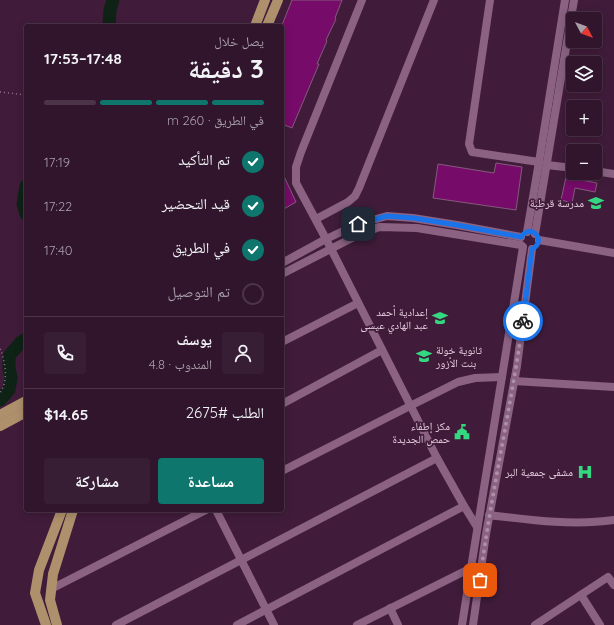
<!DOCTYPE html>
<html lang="ar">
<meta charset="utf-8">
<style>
:root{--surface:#30152c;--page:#381e34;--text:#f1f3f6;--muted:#a89fa9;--line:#4b3448;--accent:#0f766e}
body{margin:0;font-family:Quicksand,"Noto Naskh Arabic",sans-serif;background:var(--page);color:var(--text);direction:rtl;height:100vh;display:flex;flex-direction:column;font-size:15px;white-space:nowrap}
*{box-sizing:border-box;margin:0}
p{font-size:13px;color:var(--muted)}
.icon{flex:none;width:22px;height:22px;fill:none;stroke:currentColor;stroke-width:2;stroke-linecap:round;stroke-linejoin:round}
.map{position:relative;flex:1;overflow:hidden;direction:ltr}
.drawer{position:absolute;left:24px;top:24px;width:260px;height:488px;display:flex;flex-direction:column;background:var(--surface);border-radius:4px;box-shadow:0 2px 10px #0003,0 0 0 1px var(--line);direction:rtl}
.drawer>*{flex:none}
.needle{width:26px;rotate:131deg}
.controls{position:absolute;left:566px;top:12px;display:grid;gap:8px}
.controls a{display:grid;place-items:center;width:36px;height:36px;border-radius:4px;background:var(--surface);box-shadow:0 2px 10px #0003,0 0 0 1px var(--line);font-size:20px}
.pin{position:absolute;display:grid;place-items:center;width:34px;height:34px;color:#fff;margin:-17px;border-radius:8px;box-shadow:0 2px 6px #0006}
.courier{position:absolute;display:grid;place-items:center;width:40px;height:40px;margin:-20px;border:3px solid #1a73e8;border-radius:50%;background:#fff;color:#222;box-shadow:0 1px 5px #0007}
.overview em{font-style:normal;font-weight:700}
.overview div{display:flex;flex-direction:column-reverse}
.overview{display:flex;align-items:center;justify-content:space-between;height:68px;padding:0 20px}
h1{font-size:26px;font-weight:700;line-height:30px}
.bar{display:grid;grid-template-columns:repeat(4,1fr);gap:6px 4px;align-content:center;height:48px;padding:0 20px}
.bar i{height:5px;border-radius:3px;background:var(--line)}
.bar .active{background:var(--accent)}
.bar p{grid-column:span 4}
.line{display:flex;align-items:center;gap:10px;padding:0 20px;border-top:1px solid var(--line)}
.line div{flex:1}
.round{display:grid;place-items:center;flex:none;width:42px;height:42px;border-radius:4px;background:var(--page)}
ol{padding:0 20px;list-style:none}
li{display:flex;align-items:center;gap:12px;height:44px}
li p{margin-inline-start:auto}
li .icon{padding:4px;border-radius:50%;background:var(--accent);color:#fff;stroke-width:4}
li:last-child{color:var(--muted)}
li i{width:22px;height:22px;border:2px solid var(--line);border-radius:50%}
.cta{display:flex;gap:8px;margin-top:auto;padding:8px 20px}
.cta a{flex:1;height:46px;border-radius:4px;background:var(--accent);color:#fff;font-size:16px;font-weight:700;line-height:46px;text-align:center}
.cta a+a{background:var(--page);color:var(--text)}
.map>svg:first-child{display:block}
</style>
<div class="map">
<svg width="614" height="625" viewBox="0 0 614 625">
<rect width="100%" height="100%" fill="#401c3a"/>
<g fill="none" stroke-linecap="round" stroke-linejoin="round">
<!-- river -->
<g stroke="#0f2216" stroke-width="13">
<path d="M109,26L110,10L113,0"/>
<path d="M26,186L23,204L26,214"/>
<path d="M0,400L9,390L11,378L9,368V356L21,342L26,339"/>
</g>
</g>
<!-- building -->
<g fill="#770b6a" stroke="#835b7b">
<path d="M292,0H342L335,18L336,19L326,40L327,41L317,64H319L292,128L282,124V25Z"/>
<path d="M496,163L522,167L516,210L433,198L438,164L494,173Z"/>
<path d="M282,172L296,202L282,210Z"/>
<path d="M566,177L597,183L595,192L575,188L572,203L561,200Z"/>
</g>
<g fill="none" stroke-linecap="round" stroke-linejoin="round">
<!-- path -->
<g stroke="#94768e" stroke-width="1.5" stroke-dasharray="1 3" stroke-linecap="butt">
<path d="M0,92L26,95"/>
<path d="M0,349L1,350C5,365 9,379 0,393"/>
</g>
<!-- minor -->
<g stroke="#8b6282" stroke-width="8">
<path d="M362,0L301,152L296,167V183L326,239L437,458L464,506L477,527"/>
<path d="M490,0L469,144L472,152L539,162"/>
<path d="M547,165L573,168"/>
<path d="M595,171L614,174"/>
<path d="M316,219L348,202L355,196L359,188L434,0"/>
<path d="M527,232L539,162L565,0"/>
<path d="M535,234L574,0"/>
<path d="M539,240L614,253"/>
<path d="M282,263L324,240L358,224L387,216L413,218L457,225L521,237"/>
<path d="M282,274L352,238L379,227L417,228L521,245"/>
<path d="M282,342L358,303"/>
<path d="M514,381L614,387"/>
<path d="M282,404L382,350"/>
<path d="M282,471L410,406L458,382L475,378L502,377"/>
<path d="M216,510L274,625"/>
<path d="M489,515C530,520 573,526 614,520"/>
<path d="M51,589L206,510"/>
<path d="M581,595L600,625"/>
<path d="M390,608L398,625"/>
<path d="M116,625L437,458"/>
<path d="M237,625L464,506"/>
<path d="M357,625L471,568"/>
<path d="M462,625L471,568L523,247"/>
<path d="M473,625L486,534L517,366L532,249"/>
<path d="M535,625L608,577L614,585"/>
</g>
<!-- major -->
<g stroke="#ae906c" stroke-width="10">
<path d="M255,26L265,0"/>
<path d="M267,26L278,0"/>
<path d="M0,415L26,401"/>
<path d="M0,426L26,412"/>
<path d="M46,625L35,593L39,570L62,510"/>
<path d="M57,625L50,600L53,574L73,510"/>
</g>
</g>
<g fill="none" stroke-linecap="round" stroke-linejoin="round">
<!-- done -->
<path stroke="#ac90a6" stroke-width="4" stroke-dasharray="0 7.2" d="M480,580C491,493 511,408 523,321"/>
<!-- route -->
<path stroke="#1a73e8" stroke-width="5" d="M358,224L387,216L413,218L457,225L521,237C531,222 548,241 532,249L523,321"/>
</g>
<!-- icons -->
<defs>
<symbol id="school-bare" viewBox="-9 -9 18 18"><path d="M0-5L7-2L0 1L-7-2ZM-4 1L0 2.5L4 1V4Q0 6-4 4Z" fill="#34d881" stroke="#401c3a" stroke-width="2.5" paint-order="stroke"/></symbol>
<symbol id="civic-bare" viewBox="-9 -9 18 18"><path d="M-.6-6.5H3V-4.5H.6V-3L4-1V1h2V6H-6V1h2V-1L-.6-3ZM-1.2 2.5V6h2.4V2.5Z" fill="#34d881" stroke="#401c3a" stroke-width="2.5" paint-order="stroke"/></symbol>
<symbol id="hospital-bare" viewBox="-9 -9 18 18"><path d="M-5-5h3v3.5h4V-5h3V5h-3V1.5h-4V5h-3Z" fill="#34d881" stroke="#401c3a" stroke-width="2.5" paint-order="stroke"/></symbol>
</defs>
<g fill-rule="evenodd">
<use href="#school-bare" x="585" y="192" width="22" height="22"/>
<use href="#school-bare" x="429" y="307" width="22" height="22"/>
<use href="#school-bare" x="413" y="345" width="22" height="22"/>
<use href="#civic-bare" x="451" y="421" width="22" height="22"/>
<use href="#hospital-bare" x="574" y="461" width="22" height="22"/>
</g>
<g text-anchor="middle" stroke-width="3.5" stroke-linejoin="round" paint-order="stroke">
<!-- poi labels -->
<g font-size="11" fill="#e6cee0" stroke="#401c3a" text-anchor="end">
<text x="584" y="207">مدرسة قرطبة</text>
<text x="428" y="316">إعدادية أحمد<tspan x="428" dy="13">عبد الهادي عيسى</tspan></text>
<text x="436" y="354" text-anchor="start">ثانوية خولة<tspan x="436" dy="13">بنت الأزور</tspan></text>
<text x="450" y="430">مكز إطفاء<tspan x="450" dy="13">حمص الجديدة</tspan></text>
<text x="573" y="476">مشفى جمعية البر</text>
</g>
</g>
</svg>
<div class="controls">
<a><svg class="needle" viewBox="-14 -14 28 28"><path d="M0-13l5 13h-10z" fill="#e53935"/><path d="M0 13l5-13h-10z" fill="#a89fa9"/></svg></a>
<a><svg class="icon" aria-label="layers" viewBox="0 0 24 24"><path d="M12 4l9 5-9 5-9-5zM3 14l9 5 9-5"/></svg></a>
<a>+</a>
<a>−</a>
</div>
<div class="pin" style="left:480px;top:580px;background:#ea580c"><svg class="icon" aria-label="bag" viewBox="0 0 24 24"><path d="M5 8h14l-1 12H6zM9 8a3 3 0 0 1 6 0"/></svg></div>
<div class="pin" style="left:358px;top:224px;background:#1f2937"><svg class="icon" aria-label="home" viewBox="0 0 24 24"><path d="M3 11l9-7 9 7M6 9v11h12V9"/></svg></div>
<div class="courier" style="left:523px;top:321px"><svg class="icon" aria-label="bike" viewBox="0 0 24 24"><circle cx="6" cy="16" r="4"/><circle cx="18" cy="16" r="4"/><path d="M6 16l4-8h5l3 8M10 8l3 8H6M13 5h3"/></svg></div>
<section class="drawer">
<div class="overview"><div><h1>3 دقيقة</h1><p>يصل خلال</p></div><em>17:48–17:53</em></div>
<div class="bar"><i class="active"></i><i class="active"></i><i class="active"></i><i></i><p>في الطريق · 260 m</p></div>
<ol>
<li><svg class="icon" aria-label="check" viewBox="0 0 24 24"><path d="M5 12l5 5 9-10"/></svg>تم التأكيد<p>17:19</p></li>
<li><svg class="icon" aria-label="check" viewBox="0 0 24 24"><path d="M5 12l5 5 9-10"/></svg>قيد التحضير<p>17:22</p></li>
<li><svg class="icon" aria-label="check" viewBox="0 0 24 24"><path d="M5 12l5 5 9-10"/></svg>في الطريق<p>17:40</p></li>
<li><i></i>تم التوصيل</li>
</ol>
<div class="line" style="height:72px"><a class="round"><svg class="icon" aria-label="person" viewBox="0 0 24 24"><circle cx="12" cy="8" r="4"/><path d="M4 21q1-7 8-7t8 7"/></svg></a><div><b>يوسف</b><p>المندوب · 4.8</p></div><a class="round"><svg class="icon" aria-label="phone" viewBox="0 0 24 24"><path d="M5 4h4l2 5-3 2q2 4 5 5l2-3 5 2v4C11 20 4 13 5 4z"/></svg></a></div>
<div class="line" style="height:52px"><div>الطلب #2675</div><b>$14.65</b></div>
<div class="cta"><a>مساعدة</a><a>مشاركة</a></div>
</section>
</div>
